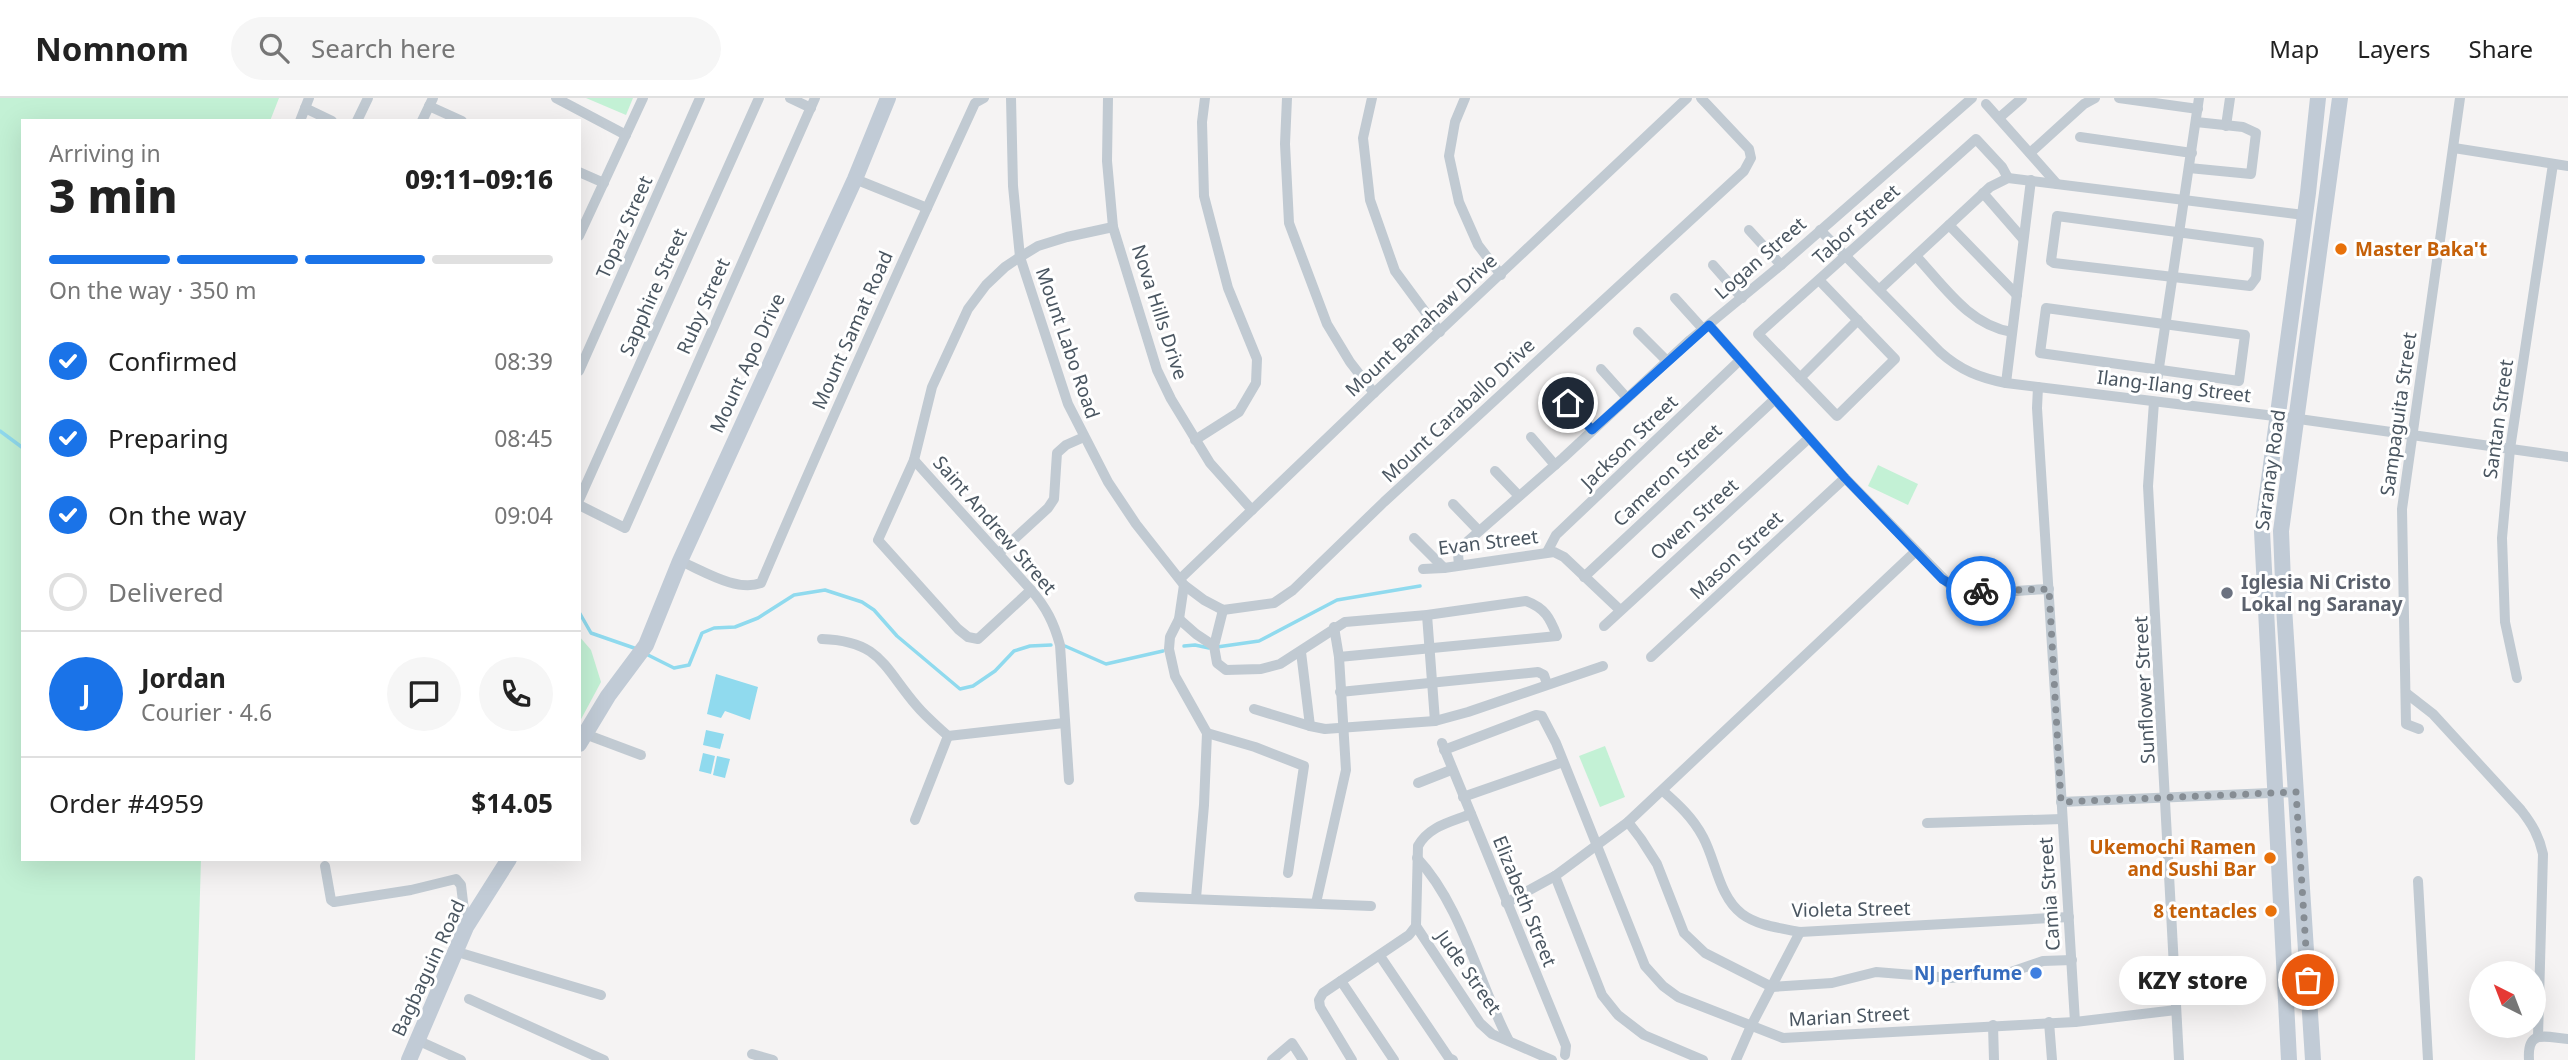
<!DOCTYPE html>
<meta charset="utf-8">
<style>
:root{--surface:#fff;--page:#f6f6f6;--text:#222;--muted:#767676;--line:#e0e0e0;--accent:#1a73e8}
body{margin:0;font-family:"Noto Sans",sans-serif;background:var(--page);color:var(--text);height:100vh;display:flex;flex-direction:column;font-size:26px;white-space:nowrap}
*{box-sizing:border-box;margin:0}
p{font-size:23px;color:var(--muted)}
.icon{flex:none;width:38px;height:38px;fill:none;stroke:currentColor;stroke-width:2;stroke-linecap:round;stroke-linejoin:round}
.map{position:relative;flex:1;overflow:hidden}
.side{position:absolute;left:21px;top:21px;width:560px;height:742px;display:flex;flex-direction:column;background:var(--surface);border-radius:0px;box-shadow:0 7px 28px #0002}
.side>*{flex:none}
.needle{width:46px;rotate:318deg}
.controls{position:absolute;left:2469px;top:863px;display:grid;gap:14px}
.controls a{display:grid;place-items:center;width:77px;height:77px;border-radius:50%;background:var(--surface);box-shadow:0 7px 28px #0002;font-size:35px}
.pin{position:absolute;display:grid;place-items:center;width:60px;height:60px;color:#fff;margin:-30px;border:4px solid #fff;border-radius:50%;box-shadow:0 2px 7px #0007}
.courier{position:absolute;display:grid;place-items:center;width:70px;height:70px;margin:-35px;border:5px solid #1a73e8;border-radius:50%;background:#fff;color:#222;box-shadow:0 2px 9px #0007}
.bubble{position:absolute;height:49px;border-radius:24px;background:var(--surface);box-shadow:0 7px 28px #0002;font-size:23px;font-weight:800;line-height:49px;text-align:center}
.overview em{font-style:normal;font-weight:800}
.overview div{display:flex;flex-direction:column-reverse}
.overview{display:flex;align-items:center;justify-content:space-between;height:119px;padding:0 28px}
h1{font-size:46px;font-weight:800;line-height:52px}
.bar{display:grid;grid-template-columns:repeat(4,1fr);gap:10px 7px;align-content:center;height:84px;padding:0 28px}
.bar i{height:9px;border-radius:5px;background:var(--line)}
.bar .on{background:var(--accent)}
.bar p{grid-column:span 4}
.line{display:flex;align-items:center;gap:18px;padding:0 28px;border-top:2px solid var(--line)}
.line div{flex:1}
.round{display:grid;place-items:center;flex:none;width:74px;height:74px;border-radius:37px;background:var(--page)}
ol{padding:0 28px;list-style:none}
li{display:flex;align-items:center;gap:21px;height:77px}
li p{margin-inline-start:auto}
li .icon{padding:7px;border-radius:50%;background:var(--accent);color:#fff;stroke-width:4}
li:last-child{color:var(--muted)}
li i{width:38px;height:38px;border:4px solid var(--line);border-radius:50%}
header{display:flex;align-items:center;gap:42px;box-sizing:border-box;height:98px;padding:0 35px;background:var(--surface);border-bottom:2px solid var(--line)}
header strong{font-size:33px}
nav{display:flex;gap:38px;margin-inline-start:auto;font-size:24px}
.search{width:490px;height:63px;background:var(--page);display:flex;align-items:center;gap:18px;box-sizing:border-box;padding:0 24px;border-radius:38px;color:var(--muted);font-size:26px}
.map>svg:first-child{display:block}
</style>
<header>
<strong>Nomnom</strong>
<div class="search"><svg class="icon" aria-label="search" viewBox="0 0 24 24"><circle cx="10" cy="10" r="6"/><path d="M15 15l6 6"/></svg>Search here</div>
<nav><a>Map</a><a>Layers</a><a>Share</a></nav>
</header>
<div class="map">
<svg width="2568" height="962" viewBox="0 0 2568 962">
<rect width="100%" height="100%" fill="#f5f3f3"/>
<!-- green -->
<g fill="#c3f1d5">
<path d="M0,0H279L270,23H23V761H201L195,962H0Z"/>
<path d="M586,0H633L626,17Z"/>
<path d="M1878,367L1918,386L1908,407L1868,388Z"/>
<path d="M579,538L591,552L601,584L579,625Z"/>
<path d="M1605,648L1625,699L1600,709L1579,658Z"/>
</g>
<!-- water -->
<g fill="#90daee">
<path d="M716,576L758,589L750,622L725,613L721,620L707,616Z"/>
<path d="M706,632L724,636L720,651L703,647Z"/>
<path d="M703,655L715,658L711,676L699,673Z"/>
<path d="M717,658L730,661L725,680L713,677Z"/>
</g>
<g fill="none" stroke-linecap="round" stroke-linejoin="round">
<!-- stream -->
<g stroke="#90daee" stroke-width="3.5">
<path d="M0,333L23,350"/>
<path d="M579,514L591,535L637,551"/>
<path d="M1065,548L1106,566L1163,553"/>
<path d="M1184,548L1195,547L1209,550"/>
<path d="M1217,549L1259,543L1337,502L1420,488"/>
<path d="M646,556L674,570L689,567L702,535L714,530L735,529L758,520L794,497L825,492L862,504L874,512L897,538L960,591L973,588L995,573L1014,553L1030,548L1051,547"/>
</g>
<!-- street -->
<g stroke="#c1cad2" stroke-width="10">
<path d="M556,0L626,37"/>
<path d="M790,0L811,10"/>
<path d="M1011,0L1013,88L1020,159L1068,306L1108,384L1136,426L1184,487L1204,502L1223,512L1274,505L1293,492L1384,404L1744,73L1751,60L1749,51L1701,0"/>
<path d="M1108,0L1107,63L1113,129L1157,272L1171,301L1210,365L1252,412"/>
<path d="M1287,0L1285,46L1289,125L1327,226L1350,264L1374,295"/>
<path d="M1372,0L1363,40L1370,102L1395,173L1440,234"/>
<path d="M1465,0L1455,24L1449,58L1459,104L1478,147L1501,177"/>
<path d="M2119,0L2198,11"/>
<path d="M1986,6L2057,86"/>
<path d="M429,8L462,23"/>
<path d="M305,10L332,23"/>
<path d="M1999,20L2022,0"/>
<path d="M300,23L309,0"/>
<path d="M357,23L368,0"/>
<path d="M422,23L433,0"/>
<path d="M2226,28L2230,0"/>
<path d="M2080,39L2192,55"/>
<path d="M2454,50L2568,68"/>
<path d="M2030,55L2084,6L2095,0"/>
<path d="M2189,70L2251,76L2256,35L2243,29L2196,24"/>
<path d="M579,74L604,85"/>
<path d="M855,81L927,110"/>
<path d="M1983,95L2023,141"/>
<path d="M2057,118L2259,145L2256,180L2250,188L2054,165L2051,163Z"/>
<path d="M1949,127L2017,197"/>
<path d="M1749,132L1781,167"/>
<path d="M1820,132L1940,254C1960,272 1980,280 2006,285L2299,321L2568,359"/>
<path d="M579,138L643,0"/>
<path d="M1916,158C1944,188 1969,227 2012,234"/>
<path d="M1713,167L1742,200"/>
<path d="M1819,182L1895,261L1837,318L1758,236L1976,41L2002,69L2008,80"/>
<path d="M1880,191L1990,89L2008,80L2304,117"/>
<path d="M1675,200L1703,231"/>
<path d="M2046,210L2245,237L2239,283L2040,255Z"/>
<path d="M1709,227L1845,380L1950,487C1980,499 2018,492 2049,491"/>
<path d="M1638,234L1667,263"/>
<path d="M1601,271L1627,300"/>
<path d="M579,273L700,0"/>
<path d="M1800,280L1858,222"/>
<path d="M2157,283L2199,0"/>
<path d="M2006,285L2031,82"/>
<path d="M2038,289L2037,310C2051,515 2062,719 2075,924"/>
<path d="M2154,304L2148,388L2179,962"/>
<path d="M1568,305L1592,332"/>
<path d="M1531,339L1555,367"/>
<path d="M1195,342L1239,314L1256,285L1257,261L1228,190L1204,98L1202,24L1205,0"/>
<path d="M914,362L1031,492C1046,509 1054,525 1060,547L1069,682"/>
<path d="M1495,373L1519,398"/>
<path d="M579,402L759,0"/>
<path d="M1453,406L1479,433"/>
<path d="M579,407L625,430L815,0"/>
<path d="M1414,440L1444,470"/>
<path d="M1547,454L1556,437L1739,263"/>
<path d="M999,455L1048,410L1054,401L1057,355L1066,347L1084,339"/>
<path d="M680,463C704,473 736,494 761,485C830,323 902,164 975,5L984,0"/>
<path d="M1459,467L1458,456L1468,443L1563,360L1690,242L1781,167L1972,0"/>
<path d="M1423,471L1444,470L1554,454L1564,459L1620,512"/>
<path d="M1584,479L1775,301"/>
<path d="M1180,481L1374,295L1687,0"/>
<path d="M1184,487L1179,521L1170,539L1169,551L1175,578L1207,635L1204,707L1196,800"/>
<path d="M1031,492L978,541L968,539L958,531L878,442L914,362L932,289L968,211L986,187L1005,169L1020,159L1038,148L1067,139L1113,129"/>
<path d="M1223,512L1214,548L1217,565L1226,572L1261,571L1280,566L1345,524L1427,517L1526,503C1545,510 1550,520 1557,538L1339,559"/>
<path d="M1427,517L1435,623"/>
<path d="M1179,521L1196,536L1214,548"/>
<path d="M1604,528L1809,340"/>
<path d="M822,541C880,543 883,568 916,607C925,618 937,628 948,638"/>
<path d="M1301,554L1310,628"/>
<path d="M1651,559L1845,380"/>
<path d="M2517,580L2505,524L2502,440L2510,351L2553,66"/>
<path d="M1340,594L1538,574L1544,577L1547,586"/>
<path d="M2406,595L2433,616L2521,712C2532,726 2539,738 2543,756L2538,939"/>
<path d="M1254,611L1310,628L1325,631L1435,623L1468,614L1603,568"/>
<path d="M2419,631L2406,626L2402,411L2460,0"/>
<path d="M1207,635L1255,649L1304,668L1288,775"/>
<path d="M585,636L641,657"/>
<path d="M948,638L1064,625"/>
<path d="M1442,645L1566,948L1565,957"/>
<path d="M1444,652L1536,617L1542,618L1556,645L1645,868L1663,888L1678,899L1783,940L2075,924L2176,912"/>
<path d="M1418,685L1451,672"/>
<path d="M1663,693C1679,707 1693,720 1703,739C1716,763 1719,799 1742,816C1758,828 1781,830 1800,834L2069,819"/>
<path d="M1463,699L1563,664"/>
<path d="M2061,704L2296,694"/>
<path d="M1471,716C1451,724 1429,728 1418,748L1416,828L1480,925L1492,936L1552,962"/>
<path d="M915,722L948,638"/>
<path d="M1628,724L1641,741L1657,766L1684,835L1705,855L1772,889L1832,885L1876,874L1951,880L2011,874L2043,863L2072,862"/>
<path d="M1927,725L2062,721"/>
<path d="M1417,760C1462,808 1478,884 1509,943"/>
<path d="M325,768L331,802L334,804L411,792L456,781L461,787L466,829"/>
<path d="M1555,778L1602,897L1618,917L1644,937L1703,962"/>
<path d="M2418,783L2428,962"/>
<path d="M1139,799L1371,808"/>
<path d="M1316,805L1346,672L1339,559L1334,529"/>
<path d="M1506,805L1555,778L1628,724L1915,454"/>
<path d="M454,853L601,897"/>
<path d="M1380,858L1449,960L1453,962"/>
<path d="M1341,883L1394,962"/>
<path d="M469,901L604,962"/>
<path d="M2049,924L2052,962"/>
<path d="M1993,927L1994,962"/>
<path d="M417,942L461,962"/>
<path d="M752,956L773,962"/>
<path d="M1272,962L1292,945L1303,962"/>
<path d="M1352,962L1320,909L1319,902L1323,895L1409,837L1416,828"/>
<path d="M1736,962L1751,928L1800,834"/>
<path d="M2529,962C2527,931 2544,939 2568,941"/>
</g>
<!-- secondary -->
<g stroke="#c1cbd6" stroke-width="16">
<path d="M579,646L608,598L646,547L680,463L855,81L888,0"/>
<path d="M409,962L466,829L509,761"/>
<path d="M2289,962L2262,433L2308,95L2318,0"/>
<path d="M2313,962L2284,509L2281,433L2340,0"/>
</g>
</g>
<g fill="none" stroke-linecap="round" stroke-linejoin="round">
<!-- done -->
<path stroke="#868d94" stroke-width="7" stroke-dasharray="0 12.6" d="M1981,493L2049,491L2061,704L2296,694L2308,882"/>
<!-- route -->
<path stroke="#1a73e8" stroke-width="9" d="M1568,305L1592,332L1709,227L1845,380L1942,481L1959,491L1981,493"/>
</g>
<!-- markers -->
<g fill="#e8710a" stroke="#fff" stroke-width="2.5">
<circle cx="2341" cy="151" r="7"/>
<circle cx="2270" cy="760" r="7"/>
<circle cx="2271" cy="813" r="7"/>
</g>
<circle fill="#6b7280" stroke="#fff" stroke-width="2.5" cx="2227" cy="495" r="7"/>
<circle fill="#3f7fe0" stroke="#fff" stroke-width="2.5" cx="2036" cy="875" r="7"/>
<g text-anchor="middle" stroke-width="6" stroke-linejoin="round" paint-order="stroke">
<!-- street labels -->
<g font-size="19" fill="#4a5661" stroke="#fff">
<text transform="translate(1856 126) rotate(-42)" y="7">Tabor Street</text>
<text transform="translate(624 129) rotate(-66)" y="7">Topaz Street</text>
<text transform="translate(1760 160) rotate(-41)" y="7">Logan Street</text>
<text transform="translate(653 194) rotate(-66)" y="7">Sapphire Street</text>
<text transform="translate(703 208) rotate(-66)" y="7">Ruby Street</text>
<text transform="translate(1160 214) rotate(72)" y="7">Nova Hills Drive</text>
<text transform="translate(1421 227) rotate(-43)" y="7">Mount Banahaw Drive</text>
<text transform="translate(852 232) rotate(-66)" y="7">Mount Samat Road</text>
<text transform="translate(1068 245) rotate(71)" y="7">Mount Labo Road</text>
<text transform="translate(747 265) rotate(-65)" y="7">Mount Apo Drive</text>
<text transform="translate(2174 288) rotate(7)" y="7">Ilang-Ilang Street</text>
<text transform="translate(1458 312) rotate(-43)" y="7">Mount Caraballo Drive</text>
<text transform="translate(2398 316) rotate(-82)" y="7">Sampaguita Street</text>
<text transform="translate(2498 321) rotate(-82)" y="7">Santan Street</text>
<text transform="translate(1629 344) rotate(-44)" y="7">Jackson Street</text>
<text transform="translate(2270 372) rotate(-82)" y="7">Saranay Road</text>
<text transform="translate(1667 377) rotate(-43)" y="7">Cameron Street</text>
<text transform="translate(1694 421) rotate(-42)" y="7">Owen Street</text>
<text transform="translate(995 427) rotate(49)" y="7">Saint Andrew Street</text>
<text transform="translate(1488 444) rotate(-7)" y="7">Evan Street</text>
<text transform="translate(1736 457) rotate(-43)" y="7">Mason Street</text>
<text transform="translate(2144 592) rotate(-93)" y="7">Sunflower Street</text>
<text transform="translate(2049 796) rotate(-94)" y="7">Camia Street</text>
<text transform="translate(1525 803) rotate(68)" y="7">Elizabeth Street</text>
<text transform="translate(1851 811) rotate(-1)" y="7">Violeta Street</text>
<text transform="translate(428 870) rotate(-65)" y="7">Bagbaguin Road</text>
<text transform="translate(1469 874) rotate(55)" y="7">Jude Street</text>
<text transform="translate(1849 918) rotate(-3)" y="7">Marian Street</text>
</g>
<!-- food labels -->
<g font-size="19" font-weight="bold" fill="#c56008" stroke="#fff" text-anchor="end">
<text x="2355" y="158" text-anchor="start">Master Baka't</text>
<text x="2256" y="756">Ukemochi Ramen<tspan x="2256" dy="22">and Sushi Bar</tspan></text>
<text x="2257" y="820">8 tentacles</text>
</g>
<!-- worship labels -->
<g font-size="19" font-weight="bold" fill="#5b616d" stroke="#fff" text-anchor="start">
<text x="2241" y="491">Iglesia Ni Cristo<tspan x="2241" dy="22">Lokal ng Saranay</tspan></text>
</g>
<!-- shop labels -->
<g font-size="19" font-weight="bold" fill="#366cbe" stroke="#fff" text-anchor="end">
<text x="2022" y="882">NJ perfume</text>
</g>
</g>
</svg>
<div class="controls">
<a><svg class="needle" viewBox="-14 -14 28 28"><path d="M0-13l5 13h-10z" fill="#e53935"/><path d="M0 13l5-13h-10z" fill="#767676"/></svg></a>
</div>
<div class="pin" style="left:2308px;top:882px;background:#ea580c"><svg class="icon" aria-label="bag" viewBox="0 0 24 24"><path d="M5 8h14l-1 12H6zM9 8a3 3 0 0 1 6 0"/></svg></div>
<div class="pin" style="left:1568px;top:305px;background:#1f2937"><svg class="icon" aria-label="home" viewBox="0 0 24 24"><path d="M3 11l9-7 9 7M6 9v11h12V9"/></svg></div>
<div class="courier" style="left:1981px;top:493px"><svg class="icon" aria-label="bike" viewBox="0 0 24 24"><circle cx="6" cy="16" r="4"/><circle cx="18" cy="16" r="4"/><path d="M6 16l4-8h5l3 8M10 8l3 8H6M13 5h3"/></svg></div>
<div class="bubble" style="left:2119px;top:858px;width:147px">KZY store</div>
<section class="side">
<div class="overview"><div><h1>3 min</h1><p>Arriving in</p></div><em>09:11–09:16</em></div>
<div class="bar"><i class="on"></i><i class="on"></i><i class="on"></i><i></i><p>On the way · 350 m</p></div>
<ol>
<li><svg class="icon" aria-label="check" viewBox="0 0 24 24"><path d="M5 12l5 5 9-10"/></svg>Confirmed<p>08:39</p></li>
<li><svg class="icon" aria-label="check" viewBox="0 0 24 24"><path d="M5 12l5 5 9-10"/></svg>Preparing<p>08:45</p></li>
<li><svg class="icon" aria-label="check" viewBox="0 0 24 24"><path d="M5 12l5 5 9-10"/></svg>On the way<p>09:04</p></li>
<li><i></i>Delivered</li>
</ol>
<div class="line" style="height:126px"><b class="round" style="background:var(--accent);color:#fff">J</b><div><b>Jordan</b><p>Courier · 4.6</p></div><a class="round"><svg class="icon" aria-label="chat" viewBox="0 0 24 24"><path d="M4 5h16v11H9l-5 4z"/></svg></a><a class="round"><svg class="icon" aria-label="phone" viewBox="0 0 24 24"><path d="M5 4h4l2 5-3 2q2 4 5 5l2-3 5 2v4C11 20 4 13 5 4z"/></svg></a></div>
<div class="line" style="height:91px"><div>Order #4959</div><b>$14.05</b></div>
</section>
</div>
